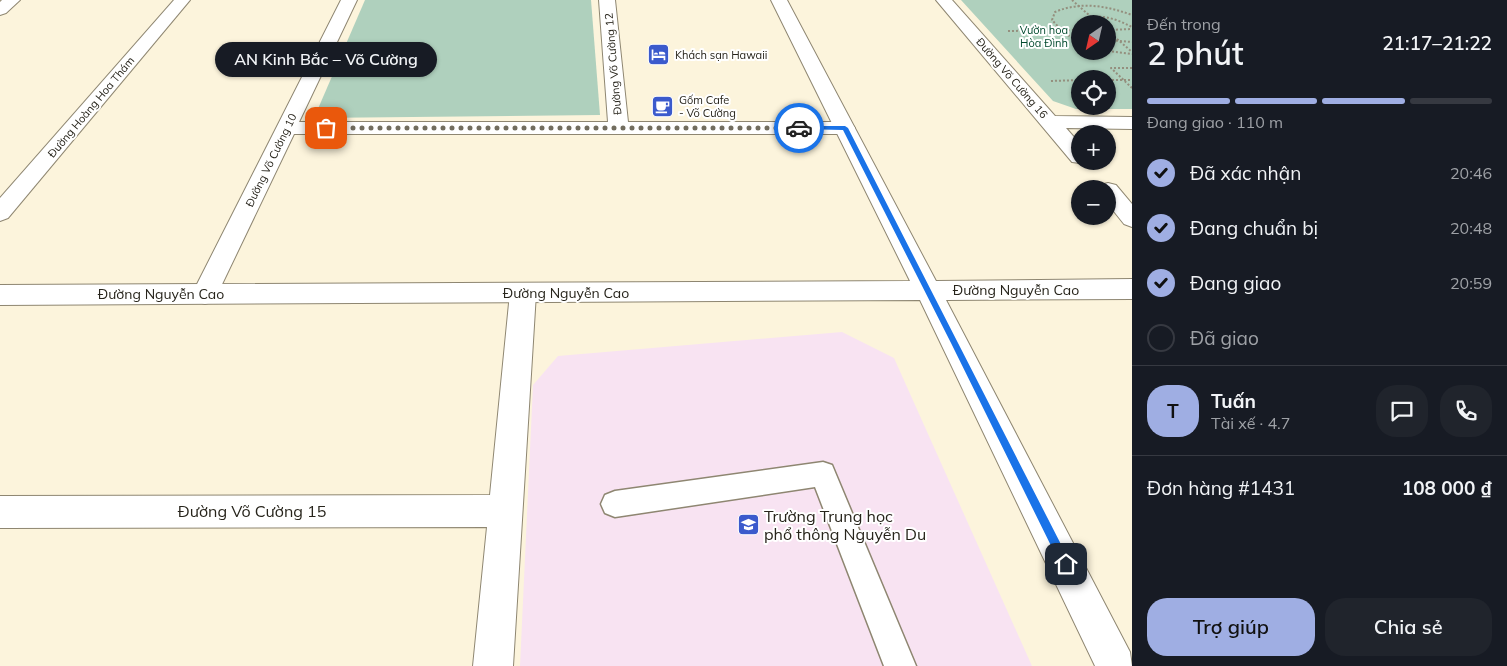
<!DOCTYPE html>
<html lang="vi">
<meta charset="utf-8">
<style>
:root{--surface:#171b24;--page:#20242c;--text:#f1f3f6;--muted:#9ea1a6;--line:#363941;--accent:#9faee3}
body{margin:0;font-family:Mulish,sans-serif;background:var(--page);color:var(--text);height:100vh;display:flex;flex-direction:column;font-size:19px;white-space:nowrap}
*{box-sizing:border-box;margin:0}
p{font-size:16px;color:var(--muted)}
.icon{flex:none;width:28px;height:28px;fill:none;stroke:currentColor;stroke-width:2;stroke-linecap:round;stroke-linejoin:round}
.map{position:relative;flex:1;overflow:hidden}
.drawer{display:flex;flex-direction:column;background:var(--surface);width:375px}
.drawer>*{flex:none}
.needle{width:32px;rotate:214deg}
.tools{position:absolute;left:1071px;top:15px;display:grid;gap:10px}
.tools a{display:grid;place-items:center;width:45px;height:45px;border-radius:50%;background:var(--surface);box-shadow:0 1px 4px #0004;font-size:25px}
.pin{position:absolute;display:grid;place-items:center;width:42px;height:42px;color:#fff;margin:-21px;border-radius:10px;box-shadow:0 2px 8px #0006}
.courier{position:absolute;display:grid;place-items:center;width:50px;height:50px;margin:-25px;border:4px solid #1a73e8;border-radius:50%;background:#fff;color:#222;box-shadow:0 1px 6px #0007}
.bubble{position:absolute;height:35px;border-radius:18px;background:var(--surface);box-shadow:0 1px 4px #0004;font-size:16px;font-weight:600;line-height:35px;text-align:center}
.headline em{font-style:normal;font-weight:600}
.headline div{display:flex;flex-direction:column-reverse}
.headline{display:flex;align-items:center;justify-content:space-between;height:85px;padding:0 15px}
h1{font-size:32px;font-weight:600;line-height:38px}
.bar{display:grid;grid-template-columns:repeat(4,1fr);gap:8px 5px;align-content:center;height:60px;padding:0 15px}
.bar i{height:6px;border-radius:4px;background:var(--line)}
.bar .selected{background:var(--accent)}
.bar p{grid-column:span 4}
.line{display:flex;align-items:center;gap:12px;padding:0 15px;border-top:1px solid var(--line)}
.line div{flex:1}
.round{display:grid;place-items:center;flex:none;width:52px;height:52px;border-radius:20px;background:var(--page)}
ol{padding:0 15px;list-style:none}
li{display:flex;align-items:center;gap:15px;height:55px}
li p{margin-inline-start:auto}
li .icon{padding:5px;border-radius:50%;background:var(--accent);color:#111;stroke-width:4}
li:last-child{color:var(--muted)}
li i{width:28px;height:28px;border:2px solid var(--line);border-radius:50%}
.primary-button{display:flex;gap:10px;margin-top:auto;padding:10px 15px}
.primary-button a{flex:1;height:58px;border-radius:20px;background:var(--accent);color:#111;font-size:20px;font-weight:600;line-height:58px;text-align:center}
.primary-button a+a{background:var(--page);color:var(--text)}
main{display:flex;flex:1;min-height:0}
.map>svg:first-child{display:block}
</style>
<main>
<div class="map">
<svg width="1132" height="666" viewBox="0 0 1132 666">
<rect width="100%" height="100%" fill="#fcf4dc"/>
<!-- education -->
<path fill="#f8e3f2" d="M842,332L894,358L1032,666H520L533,385L558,356Z"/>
<!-- green -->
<g fill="#afd0bd" fill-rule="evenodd">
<path d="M365,0H591L600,115L314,118Z"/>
<path d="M961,0H1132V109H1076L1053,101ZM1080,24H1108V51H1080ZM1080,79H1108V106H1080Z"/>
</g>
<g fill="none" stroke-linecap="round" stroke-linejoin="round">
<defs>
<path id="lane" d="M823,462L832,465L916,666H884L815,487L615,517L605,513L601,504L605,495L615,491Z"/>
<g id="street">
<path d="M2,0H20L6,13L0,15V2Z"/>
<path d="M341,0H357L299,122H608L599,0H615L628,122H845L852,124L855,128L852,132L845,134H294L214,301L205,304L196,301L192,294Z"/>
<path d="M936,0H952L1055,116L1132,117V129L1066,128L1080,144V161H1088L1080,163L1072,162Z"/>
<path d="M1108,183L1116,185L1132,204V227L1124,224L1108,204V189H1098L1100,185Z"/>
<path d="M523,283L532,286L536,293L513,666H473L487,527L0,528V496L490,495L510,293L514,286Z"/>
</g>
<g id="secondary">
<path d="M174,0H190L8,218L0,221V198Z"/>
<path d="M771,0H787L936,281L1132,279V299L946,300L1130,652L1132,666H1095L920,300L0,305V285L910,281Z"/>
</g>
</defs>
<!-- lane casing -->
<use href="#lane" stroke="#8e8671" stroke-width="3"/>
<!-- street casing -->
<use href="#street" stroke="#8e8671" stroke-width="2"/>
<!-- secondary casing -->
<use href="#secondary" stroke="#8e8671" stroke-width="2"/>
<!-- path -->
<g stroke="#948f7e" stroke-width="2" stroke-dasharray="2 2" stroke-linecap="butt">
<path d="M1072,0L1099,24"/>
<path d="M1080,26V22C1097,11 1116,19 1132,27"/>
<path d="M1108,30L1132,29"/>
<path d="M1008,31L1080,30"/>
<path d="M1108,31L1132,52"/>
<path d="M1108,40L1132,42"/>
<path d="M1080,42L1064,33L1052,20L1055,12C1081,1 1107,6 1132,15"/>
<path d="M1108,51L1132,54"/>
<path d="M1132,68H1111L1132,88"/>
<path d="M1108,80H1132"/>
<path d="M1051,81L1080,80"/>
</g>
<!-- lane -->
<use href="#lane" fill="#fff" fill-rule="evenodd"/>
<!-- street -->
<use href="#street" fill="#fff" fill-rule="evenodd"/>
<!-- secondary -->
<use href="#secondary" fill="#fff" fill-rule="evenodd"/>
</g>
<!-- route -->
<path fill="#1a73e8" d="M797,126H845L848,128L1069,560L1071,564L1069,568L1066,569L1062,568L951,343L843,130L799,129Z"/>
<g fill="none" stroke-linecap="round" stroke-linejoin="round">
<!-- done -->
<path stroke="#726d5f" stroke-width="5" stroke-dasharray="0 9" d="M326,128H799"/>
</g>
<!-- icons -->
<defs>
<symbol id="hotel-square" viewBox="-11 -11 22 22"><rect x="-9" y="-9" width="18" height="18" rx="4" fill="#3b5acc" stroke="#fff"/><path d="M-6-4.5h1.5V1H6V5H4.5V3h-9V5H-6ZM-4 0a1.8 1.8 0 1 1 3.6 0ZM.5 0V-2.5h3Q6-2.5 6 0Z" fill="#fff"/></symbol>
<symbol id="cafe-square" viewBox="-11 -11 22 22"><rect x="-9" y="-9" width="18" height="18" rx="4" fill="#3b5acc" stroke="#fff"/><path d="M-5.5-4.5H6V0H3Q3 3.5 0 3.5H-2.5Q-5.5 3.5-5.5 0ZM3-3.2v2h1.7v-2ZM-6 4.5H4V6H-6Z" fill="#fff"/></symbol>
<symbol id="school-square" viewBox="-11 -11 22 22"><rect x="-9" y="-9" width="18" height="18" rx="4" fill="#3b5acc" stroke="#fff"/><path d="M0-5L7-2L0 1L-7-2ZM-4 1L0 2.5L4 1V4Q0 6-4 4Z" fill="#fff"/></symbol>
</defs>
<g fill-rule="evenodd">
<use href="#hotel-square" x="646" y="42" width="25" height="25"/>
<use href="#cafe-square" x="650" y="94" width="25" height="25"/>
<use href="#school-square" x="736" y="512" width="25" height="25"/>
</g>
<g text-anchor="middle" stroke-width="4" stroke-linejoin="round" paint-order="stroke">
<!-- far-park labels -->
<g font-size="11" fill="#00492d" stroke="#fff">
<text x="1044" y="34">Vườn hoa<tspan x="1044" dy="13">Hòa Đình</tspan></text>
</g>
<!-- far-poi labels -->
<g font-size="11" fill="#27241b" stroke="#fff" text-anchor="start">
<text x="675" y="59">Khách sạn Hawaii</text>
<text x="679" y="104">Gốm Cafe<tspan x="679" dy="13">- Võ Cường</tspan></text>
</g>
<!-- far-street labels -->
<g font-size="11" fill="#27241b" stroke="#fff">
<text transform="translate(613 64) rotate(-95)" y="4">Đường Võ Cường 12</text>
<text transform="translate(1012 78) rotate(49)" y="4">Đường Võ Cường 16</text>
<text transform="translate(91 107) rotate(-50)" y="4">Đường Hoàng Hoa Thám</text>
<text transform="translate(271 160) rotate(-64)" y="4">Đường Võ Cường 10</text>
</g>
<!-- street labels -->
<g font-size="14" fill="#27241b" stroke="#fff">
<text x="1016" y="295">Đường Nguyễn Cao</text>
<text x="566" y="298">Đường Nguyễn Cao</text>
<text x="161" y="299">Đường Nguyễn Cao</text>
</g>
<!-- near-street labels -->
<g font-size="16" fill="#27241b" stroke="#fff">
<text x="252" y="517">Đường Võ Cường 15</text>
</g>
<!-- near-poi labels -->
<g font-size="16" fill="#27241b" stroke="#fff" text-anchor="start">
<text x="764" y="522">Trường Trung học<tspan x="764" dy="18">phổ thông Nguyễn Du</tspan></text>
</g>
</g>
</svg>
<div class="tools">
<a><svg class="needle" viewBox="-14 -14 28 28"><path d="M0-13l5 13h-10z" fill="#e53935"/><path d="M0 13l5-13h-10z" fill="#9ea1a6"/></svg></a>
<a><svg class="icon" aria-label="locate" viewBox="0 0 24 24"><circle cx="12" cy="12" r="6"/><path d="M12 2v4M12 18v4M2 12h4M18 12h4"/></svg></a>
<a>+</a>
<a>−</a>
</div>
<div class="pin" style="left:326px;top:128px;background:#ea580c"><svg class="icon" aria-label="bag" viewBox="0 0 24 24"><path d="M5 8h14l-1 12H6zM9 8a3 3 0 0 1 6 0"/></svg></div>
<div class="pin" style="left:1066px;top:564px;background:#1f2937"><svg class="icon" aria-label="home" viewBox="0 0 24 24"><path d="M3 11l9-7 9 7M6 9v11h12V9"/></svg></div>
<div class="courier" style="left:799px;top:128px"><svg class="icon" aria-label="car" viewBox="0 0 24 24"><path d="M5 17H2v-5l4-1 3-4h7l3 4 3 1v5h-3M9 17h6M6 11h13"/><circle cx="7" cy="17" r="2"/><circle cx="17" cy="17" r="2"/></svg></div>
<div class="bubble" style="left:215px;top:42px;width:222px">AN Kinh Bắc – Võ Cường</div>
</div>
<section class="drawer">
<div class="headline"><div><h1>2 phút</h1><p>Đến trong</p></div><em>21:17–21:22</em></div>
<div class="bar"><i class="selected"></i><i class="selected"></i><i class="selected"></i><i></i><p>Đang giao · 110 m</p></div>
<ol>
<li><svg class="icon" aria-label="check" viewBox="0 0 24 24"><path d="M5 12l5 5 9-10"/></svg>Đã xác nhận<p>20:46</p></li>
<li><svg class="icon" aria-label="check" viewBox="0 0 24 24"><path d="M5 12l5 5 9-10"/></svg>Đang chuẩn bị<p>20:48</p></li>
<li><svg class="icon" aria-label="check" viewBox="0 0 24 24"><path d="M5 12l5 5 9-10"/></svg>Đang giao<p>20:59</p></li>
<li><i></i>Đã giao</li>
</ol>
<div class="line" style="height:90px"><b class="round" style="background:var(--accent);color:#111">T</b><div><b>Tuấn</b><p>Tài xế · 4.7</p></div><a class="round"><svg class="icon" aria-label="chat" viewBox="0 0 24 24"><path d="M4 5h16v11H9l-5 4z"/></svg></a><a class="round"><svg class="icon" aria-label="phone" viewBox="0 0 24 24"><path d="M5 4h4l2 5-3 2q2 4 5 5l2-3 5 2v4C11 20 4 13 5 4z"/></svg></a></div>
<div class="line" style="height:65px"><div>Đơn hàng #1431</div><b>108 000 ₫</b></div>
<div class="primary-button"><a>Trợ giúp</a><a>Chia sẻ</a></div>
</section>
</main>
